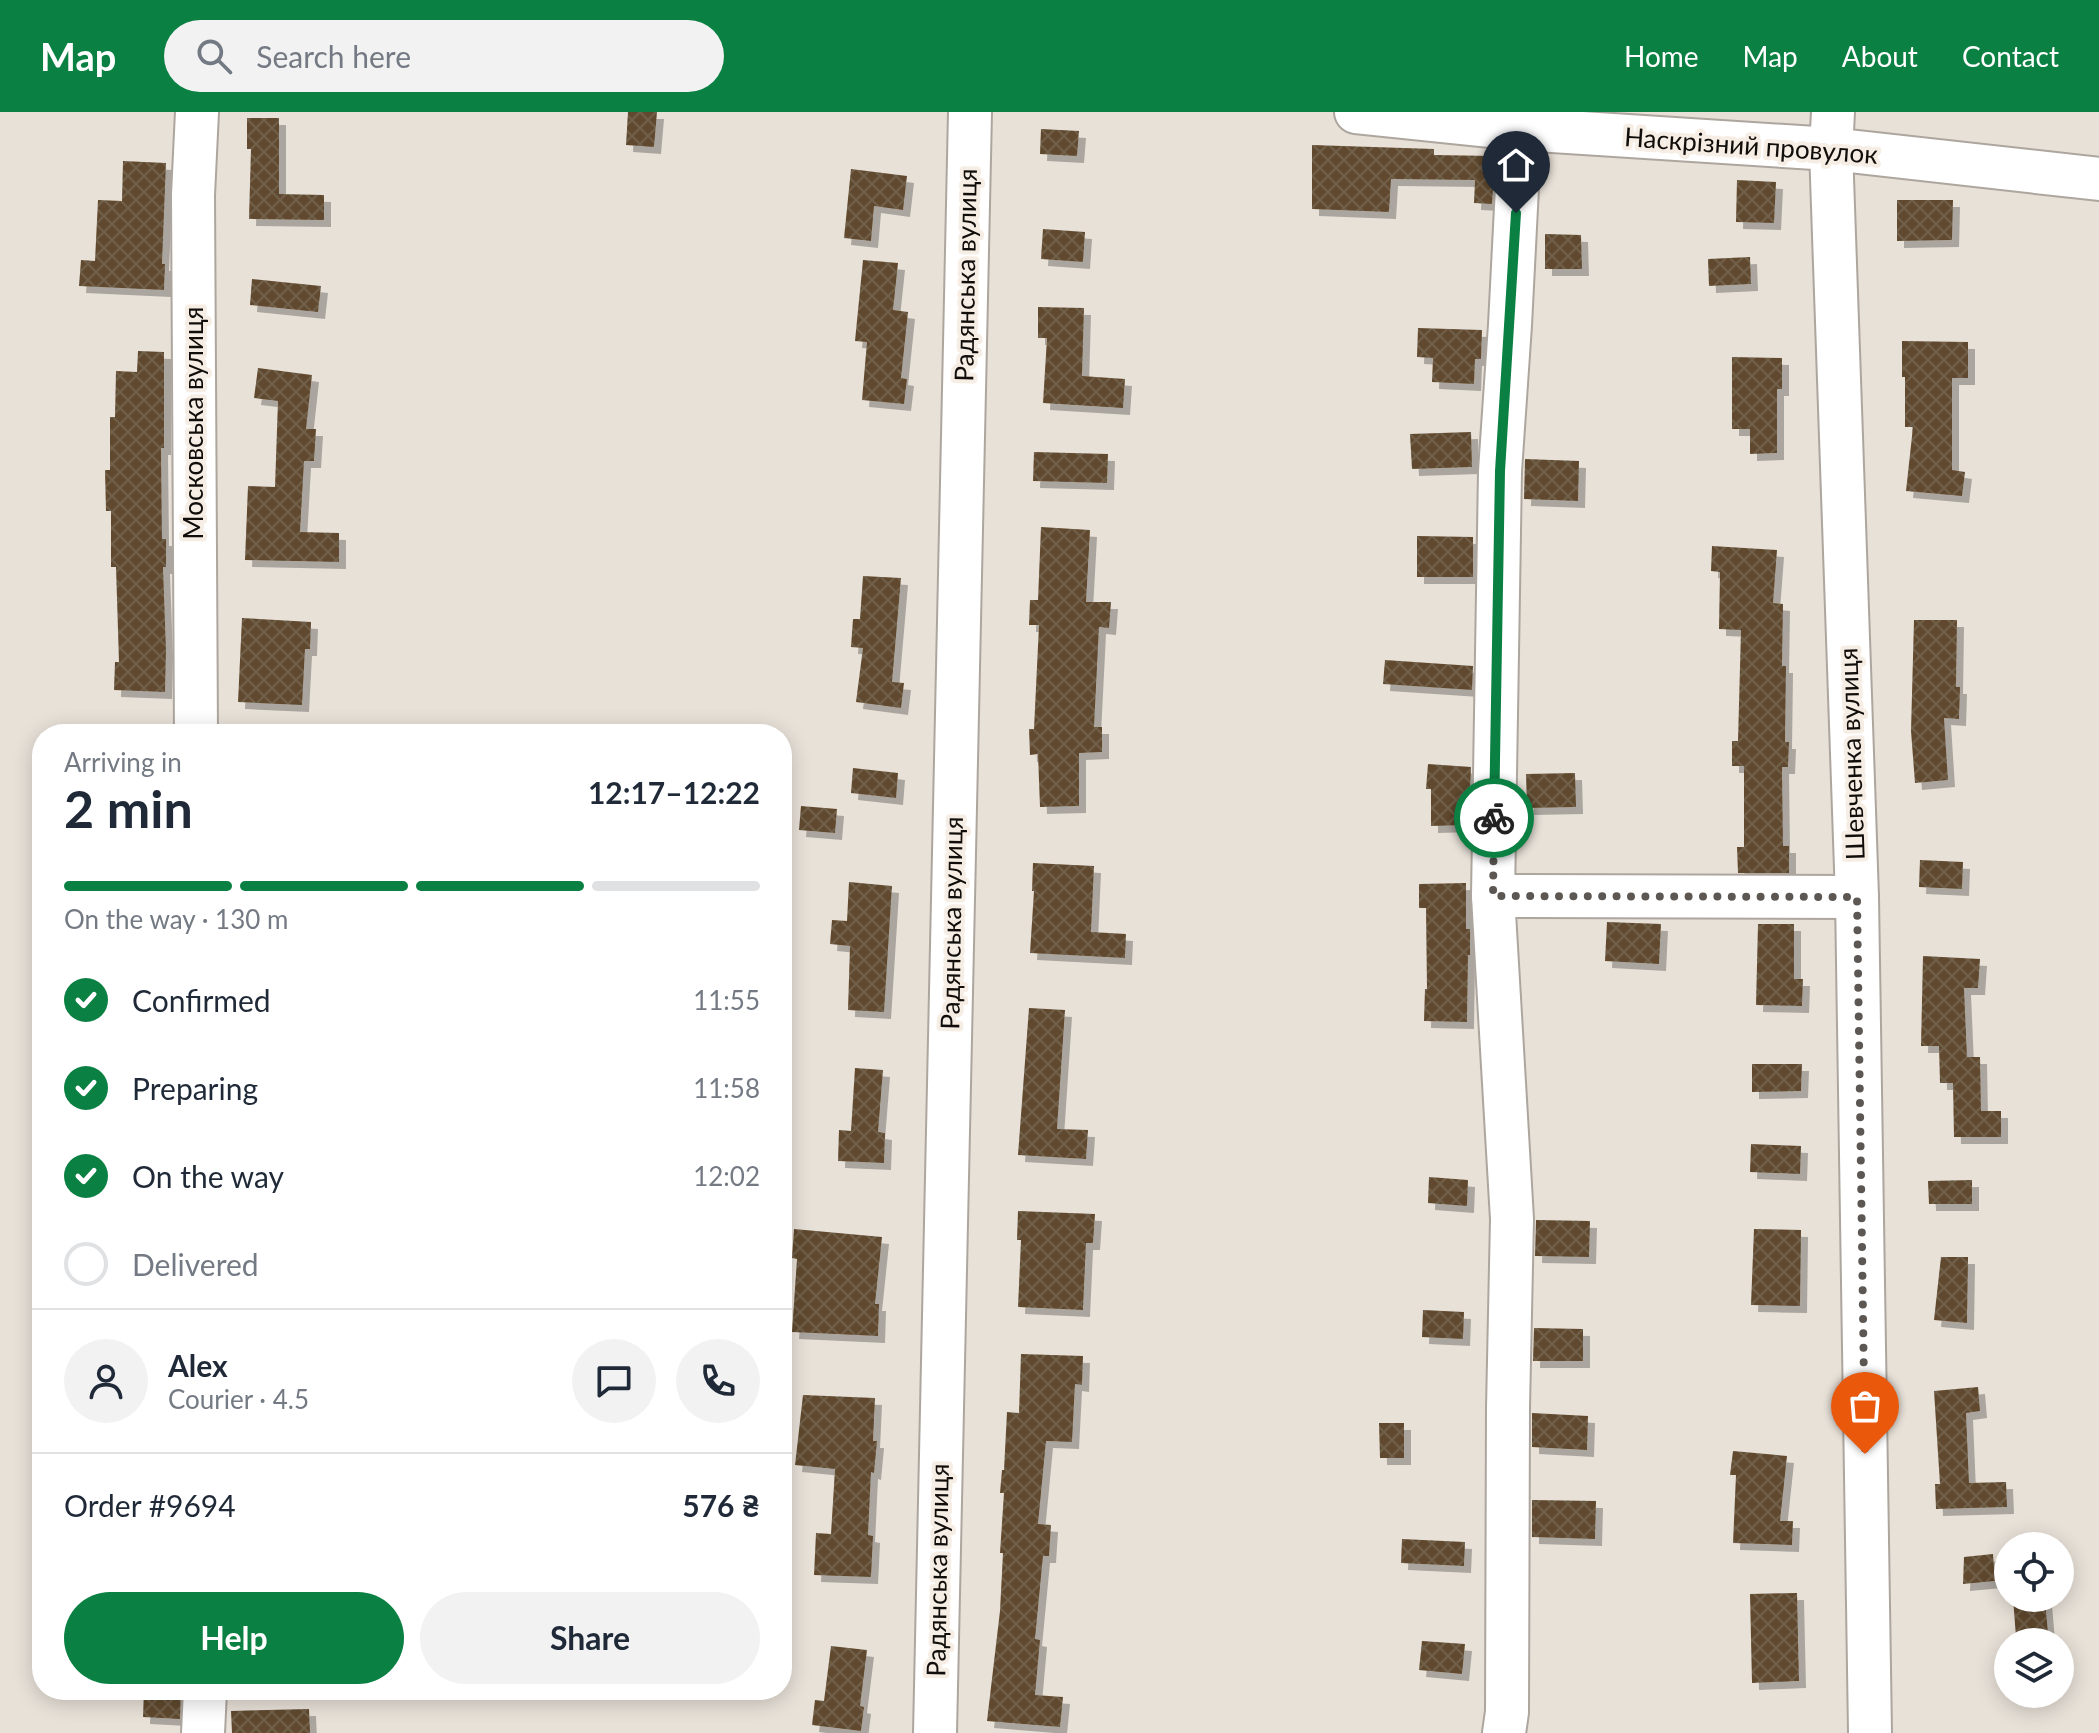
<!DOCTYPE html>
<meta charset="utf-8">
<style>
:root{--surface:#fff;--page:#f2f2f3;--text:#1f2937;--muted:#747a83;--line:#e0e1e3;--accent:#0b8043}
body{margin:0;font-family:Lato,sans-serif;background:var(--page);color:var(--text);height:100vh;display:flex;flex-direction:column;font-size:30px;white-space:nowrap}
*{box-sizing:border-box;margin:0}
p{font-size:26px;color:var(--muted)}
.icon{flex:none;width:44px;height:44px;fill:none;stroke:currentColor;stroke-width:2;stroke-linecap:round;stroke-linejoin:round}
.map{position:relative;flex:1;overflow:hidden}
.drawer{position:absolute;left:32px;top:612px;width:760px;height:976px;display:flex;flex-direction:column;background:var(--surface);border-radius:32px;box-shadow:0 4px 20px #0003}
.drawer>*{flex:none}
.controls{position:absolute;left:1994px;top:1420px;display:grid;gap:16px}
.controls a{display:grid;place-items:center;width:80px;height:80px;border-radius:50%;background:var(--surface);box-shadow:0 4px 20px #0003;font-size:40px}
.pin{position:absolute;display:grid;place-items:center;width:68px;height:68px;color:#fff;margin:-82px -34px;border-radius:50% 50% 50% 0;rotate:-45deg;box-shadow:0 0 8px #0007}
.pin .icon{rotate:45deg}
.courier{position:absolute;display:grid;place-items:center;width:80px;height:80px;margin:-40px;border:6px solid #0b8043;border-radius:50%;background:#fff;color:#222;box-shadow:0 2px 10px #0007}
.overview em{font-style:normal;font-weight:700}
.overview div{display:flex;flex-direction:column-reverse}
.overview{display:flex;align-items:center;justify-content:space-between;height:136px;padding:0 32px}
h1{font-size:52px;font-weight:700;line-height:60px}
.bar{display:grid;grid-template-columns:repeat(4,1fr);gap:12px 8px;align-content:center;height:96px;padding:0 32px}
.bar i{height:10px;border-radius:6px;background:var(--line)}
.bar .current{background:var(--accent)}
.bar p{grid-column:span 4}
.line{display:flex;align-items:center;gap:20px;padding:0 32px;border-top:2px solid var(--line)}
.line div{flex:1}
.round{display:grid;place-items:center;flex:none;width:84px;height:84px;border-radius:42px;background:var(--page)}
ol{padding:0 32px;list-style:none}
li{display:flex;align-items:center;gap:24px;height:88px}
li p{margin-inline-start:auto}
li .icon{padding:8px;border-radius:50%;background:var(--accent);color:#fff;stroke-width:4}
li:last-child{color:var(--muted)}
li i{width:44px;height:44px;border:4px solid var(--line);border-radius:50%}
.primary-button{display:flex;gap:16px;margin-top:auto;padding:16px 32px}
.primary-button a{flex:1;height:92px;border-radius:48px;background:var(--accent);color:#fff;font-size:32px;font-weight:700;line-height:92px;text-align:center}
.primary-button a+a{background:var(--page);color:var(--text)}
header{display:flex;align-items:center;gap:48px;box-sizing:border-box;height:112px;padding:0 40px;background:var(--accent);color:#fff}
header strong{font-size:38px}
nav{display:flex;gap:44px;margin-inline-start:auto;font-size:28px}
.search{width:560px;height:72px;background:var(--page);display:flex;align-items:center;gap:20px;box-sizing:border-box;padding:0 28px;border-radius:44px;color:var(--muted);font-size:30px}
.map>svg:first-child{display:block}
</style>
<header>
<strong>Map</strong>
<div class="search"><svg class="icon" aria-label="search" viewBox="0 0 24 24"><circle cx="10" cy="10" r="6"/><path d="M15 15l6 6"/></svg>Search here</div>
<nav><a>Home</a><a>Map</a><a>About</a><a>Contact</a></nav>
</header>
<div class="map">
<svg width="2099" height="1621" viewBox="0 0 2099 1621">
<defs>
<pattern id="building-cross-hatch" width="8" height="8" patternUnits="userSpaceOnUse" patternTransform="scale(2)"><rect width="8" height="8" fill="#604a2f"/><path d="M0 0l8 8M0 8l8-8" fill="none" stroke="#71604a"/></pattern>
<filter id="shadow"><feDropShadow dx="7" dy="7" stdDeviation="0" flood-color="#0004"/></filter>
</defs>
<rect width="100%" height="100%" fill="#e8e1d8"/>
<!-- building -->
<g fill="url(#building-cross-hatch)" filter="url(#shadow)">
<path d="M628,0H657L654,35L626,33Z"/>
<path d="M247,6H279V82L324,83V108L249,107L251,37H247Z"/>
<path d="M1041,17L1079,19L1077,44L1040,42Z"/>
<path d="M1312,33L1434,37V43L1495,44L1492,92L1474,91L1475,68L1391,67L1389,100L1312,97Z"/>
<path d="M123,49L166,51L162,152H165L164,178L79,174L81,148L95,149L98,88L122,89Z"/>
<path d="M851,57L907,64L903,98L874,94L871,129L844,126Z"/>
<path d="M1737,68L1776,70L1774,111L1736,110Z"/>
<path d="M1897,88H1953L1952,128L1897,129Z"/>
<path d="M1043,117L1085,120L1083,150L1041,147Z"/>
<path d="M1545,122L1581,123L1582,157H1545Z"/>
<path d="M1750,145L1751,172L1709,174L1708,147Z"/>
<path d="M863,148L898,151L893,198L908,200L901,266L907,267L904,292L862,288L867,230L855,229Z"/>
<path d="M252,167L321,174L318,200L250,193Z"/>
<path d="M1038,195L1084,196L1082,264L1125,267L1123,296L1043,291L1047,226H1038Z"/>
<path d="M1418,216L1482,218L1481,247H1475L1474,272L1432,270L1433,246L1417,245Z"/>
<path d="M1902,229L1968,230V266H1952V358L1965,360L1962,384L1906,379L1913,315H1905V265H1902Z"/>
<path d="M138,239L164,240V336H161L162,427H166V455H163L166,538L165,580L114,578L115,550H119L116,455H111V399H106L105,358H110V305H115L116,259L137,260Z"/>
<path d="M1732,245L1782,246V277H1777V341L1750,342V317H1732Z"/>
<path d="M258,256L312,263L306,317H316L314,349H304L300,420L339,421V450L245,448L248,374L275,375L278,289L254,286Z"/>
<path d="M1471,320L1472,355L1412,357L1410,322Z"/>
<path d="M1034,340L1108,342L1107,371L1033,369Z"/>
<path d="M1525,347L1579,349L1578,389L1524,387Z"/>
<path d="M1041,415L1090,418L1086,490H1111L1109,516L1099,515L1094,615H1102V640L1079,641V694L1040,695L1038,642L1030,643L1029,617H1034L1039,513H1029L1030,488H1038Z"/>
<path d="M1417,424L1473,425V465H1417Z"/>
<path d="M1712,434L1777,438L1773,491L1783,492L1782,554H1786L1785,630H1789L1788,655H1782L1783,734H1789V761H1738L1737,735H1744V654H1732V629H1738L1741,518L1719,517L1720,460L1711,459Z"/>
<path d="M863,464L901,466L892,570L904,571L901,596L856,590L863,536L851,535L853,507H860Z"/>
<path d="M242,506L311,510L310,537H305L302,593L238,590Z"/>
<path d="M1914,508H1957L1956,575H1960L1959,607L1944,606L1948,668L1915,671L1911,619Z"/>
<path d="M1385,548L1473,554L1472,578L1383,572Z"/>
<path d="M1428,652L1471,655L1470,680L1466,679L1467,713L1431,714V677H1426Z"/>
<path d="M853,656L898,661L896,686L851,681Z"/>
<path d="M1575,661L1576,695L1527,696L1526,662Z"/>
<path d="M801,694L837,697L835,721L799,718Z"/>
<path d="M1920,748L1963,750L1962,777L1919,775Z"/>
<path d="M1033,751L1094,754L1091,820L1126,822L1125,846L1030,841L1034,779H1032Z"/>
<path d="M849,770L892,774L884,900L848,898L850,834L830,832L832,808L847,809Z"/>
<path d="M1466,771V817H1470V843H1468L1467,910L1424,909L1425,877H1427L1426,796H1419V772Z"/>
<path d="M1607,810L1661,812L1659,852L1605,849Z"/>
<path d="M1758,812H1794V867H1803L1802,894L1756,893Z"/>
<path d="M1923,844L1980,847L1978,876H1964L1967,945H1980L1981,999H2001V1025H1954L1953,971H1940L1939,934H1921Z"/>
<path d="M1029,896L1065,898L1057,1017L1088,1018L1086,1047L1018,1043Z"/>
<path d="M1752,952H1802L1801,979L1752,980Z"/>
<path d="M855,956L883,958L878,1020L885,1021L884,1051L838,1049L839,1018L851,1019Z"/>
<path d="M1751,1032L1801,1034L1800,1062L1750,1060Z"/>
<path d="M1429,1065L1468,1068L1467,1094L1428,1091Z"/>
<path d="M1972,1068V1092H1929L1928,1069Z"/>
<path d="M1018,1099L1095,1102L1093,1131H1086L1083,1198L1018,1195L1021,1128H1017Z"/>
<path d="M1536,1108L1590,1109L1589,1145L1535,1144Z"/>
<path d="M794,1117L882,1125L875,1192H879L878,1224L792,1220L797,1147L792,1146Z"/>
<path d="M1754,1117L1801,1118L1800,1194L1751,1193Z"/>
<path d="M1941,1145H1968L1967,1211L1934,1208Z"/>
<path d="M1423,1198L1464,1200L1463,1227L1422,1225Z"/>
<path d="M1534,1216L1583,1217V1249H1533Z"/>
<path d="M1021,1242L1083,1244L1082,1273L1075,1272L1072,1330L1046,1329L1038,1412L1051,1413L1049,1444H1043L1035,1527L1040,1528L1035,1583L1063,1585L1060,1615L987,1609L1000,1499L1003,1441H1000L1004,1381H1000L1002,1358H1004L1007,1300L1019,1301Z"/>
<path d="M1978,1275L1980,1299L1966,1301L1969,1371L2006,1370L2007,1395L1936,1397L1935,1372H1940L1934,1279Z"/>
<path d="M803,1283L875,1286L873,1329H877L874,1361L871,1360L868,1423L873,1424L871,1465L814,1463L816,1421L831,1422L835,1357L795,1353Z"/>
<path d="M1532,1301L1588,1304L1587,1338L1532,1335Z"/>
<path d="M1379,1311H1404V1346H1380Z"/>
<path d="M1733,1339L1787,1344L1780,1409H1793L1792,1433L1733,1431L1736,1363H1730Z"/>
<path d="M1532,1388L1596,1389L1595,1427L1532,1425Z"/>
<path d="M1402,1427L1465,1430L1464,1454L1401,1451Z"/>
<path d="M1993,1442L1995,1469L1963,1472L1964,1445Z"/>
<path d="M1797,1481L1799,1569L1752,1571L1750,1482Z"/>
<path d="M2013,1486H2045L2048,1522L2016,1525Z"/>
<path d="M1422,1529L1465,1532L1462,1562L1419,1558Z"/>
<path d="M831,1534L867,1538L860,1594L864,1595L861,1619L812,1613L815,1588L824,1589Z"/>
<path d="M144,1578H181L180,1607L143,1605Z"/>
<path d="M309,1597L310,1621H232L231,1599Z"/>
</g>
<g fill="none" stroke-linecap="round" stroke-linejoin="round">
<defs>
<g id="minor">
<path d="M1356,0L1520,17L1831,37L2099,67"/>
<path d="M1833,0L1831,37L1857,785L1870,1621"/>
<path d="M196,622L193,83L197,0"/>
<path d="M1493,784L1857,785"/>
<path d="M203,1621L205,1578"/>
<path d="M935,1621L970,0"/>
<path d="M1504,1621L1507,1600L1508,1296L1512,1107L1493,784L1500,359L1510,213L1520,17"/>
</g>
</defs>
<!-- minor casing -->
<use href="#minor" stroke="#ada69e" stroke-width="46"/>
<!-- minor -->
<use href="#minor" stroke="#fff" stroke-width="42"/>
</g>
<g fill="none" stroke-linecap="round" stroke-linejoin="round">
<!-- done -->
<path stroke="#5c5752" stroke-width="8" stroke-dasharray="0 14.4" d="M1494,706L1493,784L1857,785L1865,1342"/>
<!-- route -->
<path stroke="#0b8043" stroke-width="10" d="M1494,706L1500,359L1516,101"/>
</g>
<g text-anchor="middle" stroke-width="8" stroke-linejoin="round" paint-order="stroke">
<!-- street labels -->
<g font-size="26" fill="#100d0a" stroke="#f6eee5">
<text transform="translate(1751 34) rotate(4)" y="9">Наскрізний провулок</text>
<text transform="translate(966 163) rotate(-89)" y="9">Радянська вулиця</text>
<text transform="translate(194 311) rotate(-90)" y="9">Московська вулиця</text>
<text transform="translate(1852 642) rotate(-92)" y="9">Шевченка вулиця</text>
<text transform="translate(952 811) rotate(-89)" y="9">Радянська вулиця</text>
<text transform="translate(938 1458) rotate(-89)" y="9">Радянська вулиця</text>
</g>
</g>
</svg>
<div class="controls">
<a><svg class="icon" aria-label="locate" viewBox="0 0 24 24"><circle cx="12" cy="12" r="6"/><path d="M12 2v4M12 18v4M2 12h4M18 12h4"/></svg></a>
<a><svg class="icon" aria-label="layers" viewBox="0 0 24 24"><path d="M12 4l9 5-9 5-9-5zM3 14l9 5 9-5"/></svg></a>
</div>
<div class="pin" style="left:1865px;top:1342px;background:#ea580c"><svg class="icon" aria-label="bag" viewBox="0 0 24 24"><path d="M5 8h14l-1 12H6zM9 8a3 3 0 0 1 6 0"/></svg></div>
<div class="pin" style="left:1516px;top:101px;background:#1f2937"><svg class="icon" aria-label="home" viewBox="0 0 24 24"><path d="M3 11l9-7 9 7M6 9v11h12V9"/></svg></div>
<div class="courier" style="left:1494px;top:706px"><svg class="icon" aria-label="bike" viewBox="0 0 24 24"><circle cx="6" cy="16" r="4"/><circle cx="18" cy="16" r="4"/><path d="M6 16l4-8h5l3 8M10 8l3 8H6M13 5h3"/></svg></div>
<section class="drawer">
<div class="overview"><div><h1>2 min</h1><p>Arriving in</p></div><em>12:17–12:22</em></div>
<div class="bar"><i class="current"></i><i class="current"></i><i class="current"></i><i></i><p>On the way · 130 m</p></div>
<ol>
<li><svg class="icon" aria-label="check" viewBox="0 0 24 24"><path d="M5 12l5 5 9-10"/></svg>Confirmed<p>11:55</p></li>
<li><svg class="icon" aria-label="check" viewBox="0 0 24 24"><path d="M5 12l5 5 9-10"/></svg>Preparing<p>11:58</p></li>
<li><svg class="icon" aria-label="check" viewBox="0 0 24 24"><path d="M5 12l5 5 9-10"/></svg>On the way<p>12:02</p></li>
<li><i></i>Delivered</li>
</ol>
<div class="line" style="height:144px"><a class="round"><svg class="icon" aria-label="person" viewBox="0 0 24 24"><circle cx="12" cy="8" r="4"/><path d="M4 21q1-7 8-7t8 7"/></svg></a><div><b>Alex</b><p>Courier · 4.5</p></div><a class="round"><svg class="icon" aria-label="chat" viewBox="0 0 24 24"><path d="M4 5h16v11H9l-5 4z"/></svg></a><a class="round"><svg class="icon" aria-label="phone" viewBox="0 0 24 24"><path d="M5 4h4l2 5-3 2q2 4 5 5l2-3 5 2v4C11 20 4 13 5 4z"/></svg></a></div>
<div class="line" style="height:104px"><div>Order #9694</div><b>576 ₴</b></div>
<div class="primary-button"><a>Help</a><a>Share</a></div>
</section>
</div>
